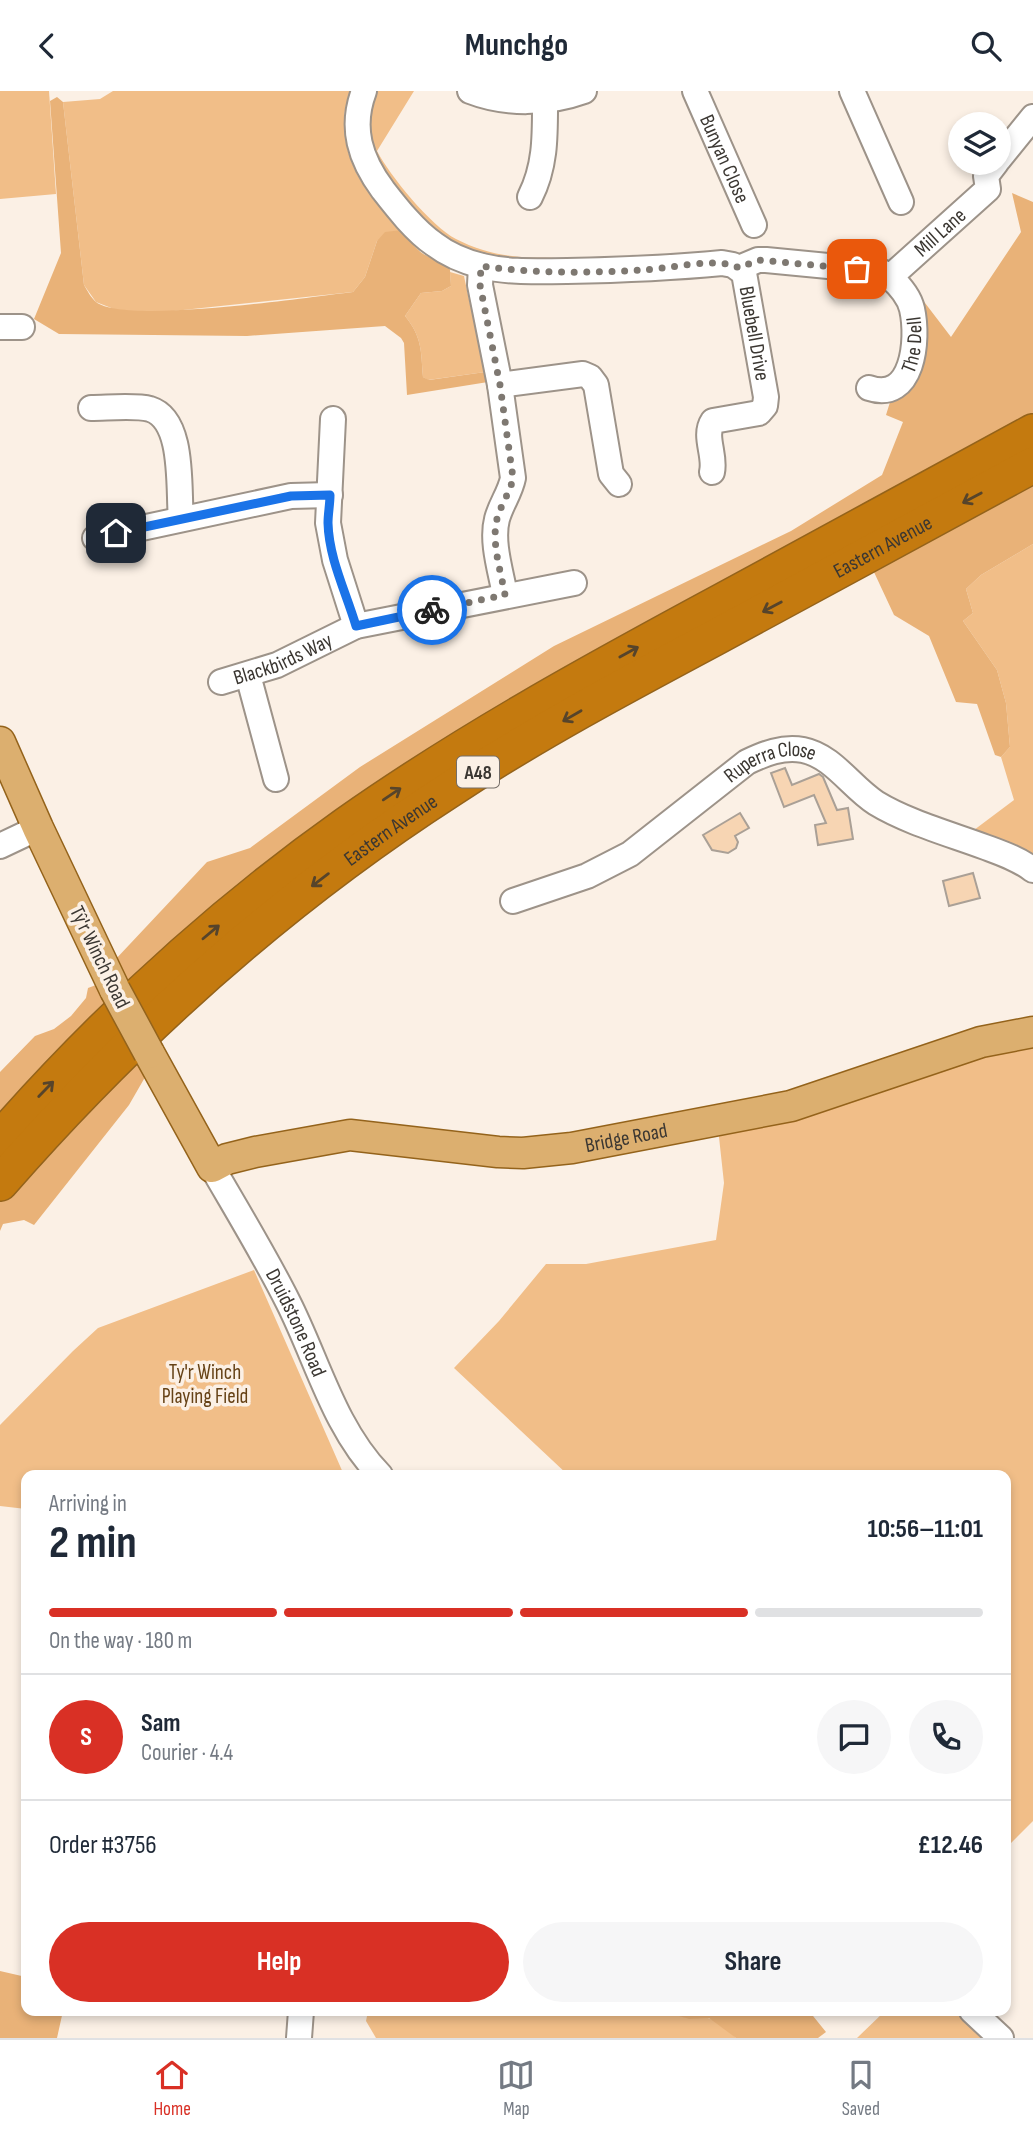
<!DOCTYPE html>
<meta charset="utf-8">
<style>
:root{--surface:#fff;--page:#f6f6f7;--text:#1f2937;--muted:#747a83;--line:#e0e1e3;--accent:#d93025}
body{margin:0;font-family:"Sofia Sans Condensed",sans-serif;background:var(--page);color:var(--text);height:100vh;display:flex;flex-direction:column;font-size:26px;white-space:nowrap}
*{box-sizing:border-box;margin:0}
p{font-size:23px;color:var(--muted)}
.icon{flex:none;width:38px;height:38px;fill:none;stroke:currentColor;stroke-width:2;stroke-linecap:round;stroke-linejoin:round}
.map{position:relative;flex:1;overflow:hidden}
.sheet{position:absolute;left:21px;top:1379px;width:990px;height:546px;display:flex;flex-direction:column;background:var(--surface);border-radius:14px;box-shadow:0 4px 10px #0003}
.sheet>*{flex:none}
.fabs{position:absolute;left:948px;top:21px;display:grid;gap:14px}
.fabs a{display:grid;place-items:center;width:63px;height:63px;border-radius:50%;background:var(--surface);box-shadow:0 4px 10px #0003;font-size:35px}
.pin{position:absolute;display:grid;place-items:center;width:60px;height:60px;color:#fff;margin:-30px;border-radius:14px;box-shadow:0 4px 10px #0006}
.courier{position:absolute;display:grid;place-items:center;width:70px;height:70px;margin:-35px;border:5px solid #1a73e8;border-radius:50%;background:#fff;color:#222;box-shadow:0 2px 9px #0007}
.summary em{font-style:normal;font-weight:700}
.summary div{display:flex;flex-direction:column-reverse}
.summary{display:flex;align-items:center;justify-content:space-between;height:119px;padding:0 28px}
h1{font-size:46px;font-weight:700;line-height:52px}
.bar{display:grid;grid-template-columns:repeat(4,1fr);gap:10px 7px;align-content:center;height:84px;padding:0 28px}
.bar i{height:9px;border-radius:5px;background:var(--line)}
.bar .active{background:var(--accent)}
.bar p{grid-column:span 4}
.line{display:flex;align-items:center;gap:18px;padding:0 28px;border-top:2px solid var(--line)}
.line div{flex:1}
.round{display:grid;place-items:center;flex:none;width:74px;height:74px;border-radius:37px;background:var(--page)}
.primary-button{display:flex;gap:14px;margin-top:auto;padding:14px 28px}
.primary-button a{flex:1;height:80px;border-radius:42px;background:var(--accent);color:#fff;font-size:28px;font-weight:700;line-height:80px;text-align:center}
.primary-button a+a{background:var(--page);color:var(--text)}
header{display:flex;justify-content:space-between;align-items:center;height:91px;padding:0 28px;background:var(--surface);font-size:32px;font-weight:700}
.tab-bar{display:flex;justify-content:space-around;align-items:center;height:98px;border-top:2px solid var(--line);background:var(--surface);font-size:19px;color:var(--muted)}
.tab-bar a{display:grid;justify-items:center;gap:4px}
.tab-bar .active{color:var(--accent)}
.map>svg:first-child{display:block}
</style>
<header><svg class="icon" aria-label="back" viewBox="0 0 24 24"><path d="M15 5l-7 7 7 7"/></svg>Munchgo<svg class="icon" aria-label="search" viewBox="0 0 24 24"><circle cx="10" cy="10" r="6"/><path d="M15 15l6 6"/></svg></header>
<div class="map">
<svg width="1033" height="1947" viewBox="0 0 1033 1947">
<rect width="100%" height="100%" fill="#fbf0e5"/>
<!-- green -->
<g fill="#f1be88">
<path d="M0,0H49L56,103L0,108Z"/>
<path d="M113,0H351C336,31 347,71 366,98C376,113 390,126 402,139L377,150L365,186L353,201L164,221L119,220L96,211L84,194L63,11L100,8Z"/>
<path d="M378,0H414L377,60C390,85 431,135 456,148C473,157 493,163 512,165C530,168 548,165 566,168C537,168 503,172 475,162C438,150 390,99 374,62C366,43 369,18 378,0Z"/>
<path d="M450,181L464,185L465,190L485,281L428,289L423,286C421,259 422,246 405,225L421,202L442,200L451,195Z"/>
<path d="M1033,453V770L970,742L1014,709L1001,666L1010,656L1006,612L997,579L963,530L973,522L966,498L981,484Z"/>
<path d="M1033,947V1730L1006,1757V1384H568L454,1277L499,1230L546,1173H586L716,1149L724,1092L718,1037Z"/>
<path d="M254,1179L344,1384H26V1418L0,1415V1334L73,1260L98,1237Z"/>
<path d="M368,1920H676C685,1931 695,1925 708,1927C718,1929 729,1940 736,1947H376L366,1930Z"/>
<path d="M885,1920H964L992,1947H857Z"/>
</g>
<!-- forest -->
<g fill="#e9b278">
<path d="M57,6L63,11L84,194C87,199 91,207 96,211C126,234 308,206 353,201L365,186L377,150L385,141L402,139C417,159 422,167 447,171L450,179L451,195L442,200L421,202L405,225C422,246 421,259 423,286L429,289L485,281L488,291L407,304L404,252L401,247L385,235L247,245L59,243L34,228L61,162L50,10Z"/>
<path d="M1012,102L1033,111V328L698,510L566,575L460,643L129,894L121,884L114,870L207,771L250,757L360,676L554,555L791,440L882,384L903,331L886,324L922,208L951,246L1021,141Z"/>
<path d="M1033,393V453L981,484L966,498L973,522L963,530L997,579L1006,612L1010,656L1001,666L995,664L977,613L956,611L929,545L894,524L873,479Z"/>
<path d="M96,894L104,895L111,908L0,1027V981L35,945L54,938L71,925L86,907L88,897Z"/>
<path d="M131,972L143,974L144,988L129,1014L34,1134L24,1129L3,1133L0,1140V1111Z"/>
<path d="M0,1880L26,1886V1920H63L57,1947H0Z"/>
<path d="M676,1920H809L826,1941L818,1947H736L709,1927L689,1928L679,1925Z"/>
</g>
<!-- building -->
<g fill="#f7d5b3" stroke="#aaa096" stroke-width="2">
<path d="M785,677L792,694L819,683L823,686L837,719L848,717L853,748L818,754L815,734L826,732L814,704L784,716L771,682Z"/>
<path d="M740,722L749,737L735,745L738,751L736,757L728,762L712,759L703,744Z"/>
<path d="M973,782L980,807L949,815L943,790Z"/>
</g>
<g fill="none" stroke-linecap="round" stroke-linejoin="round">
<defs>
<g id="minor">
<path id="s1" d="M364,0C350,37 360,68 383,99C397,117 415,140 434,153C447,163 466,171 482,175C510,182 539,180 567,180C619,179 670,177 722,172L733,174L744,182L766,306L765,315L759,322L713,330C703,345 716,364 712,381"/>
<path d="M470,0C506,14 548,13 584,0"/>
<path id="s2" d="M695,0L754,134"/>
<path d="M852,0L901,111"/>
<path d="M999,68L1033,26"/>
<path d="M530,106C546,75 545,43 545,9"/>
<path d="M481,175L480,194L500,294L513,387C510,402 501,413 497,428C491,451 501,481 505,504"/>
<path id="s3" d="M739,177L758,169H766L880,180L890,186L988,98L986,85L996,72"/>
<path d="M0,236H22"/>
<path d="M500,294L583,283L590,286L596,294L611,383L619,393"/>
<path id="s4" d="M869,297C913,312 919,249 912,218C909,205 900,195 890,186"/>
<path d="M91,317C107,317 135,314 150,318C185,329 178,398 181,428"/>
<path d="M333,328L328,432L335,469L356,535"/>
<path d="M95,447L291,405L330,404"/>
<path d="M248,584L276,688"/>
<path id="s5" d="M221,591L277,574L356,535L574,492"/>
<path d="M0,755L38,737"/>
<path id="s6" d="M513,810L587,785L630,763L747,671C764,663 783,655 803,659C833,665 851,696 876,712C907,731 950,743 985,756C1001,762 1019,768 1033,779"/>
<path id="s7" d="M212,1076C238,1121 265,1165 288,1211C317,1268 334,1337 380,1384"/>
<path d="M972,1920L1001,1947"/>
<path d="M299,1947L301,1920"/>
</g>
<g id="major">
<path d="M0,651L38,737L115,899"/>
<path id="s8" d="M149,962L212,1076L227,1068L255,1061L350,1044L498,1061L523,1062L572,1057L791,1015L981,951L1033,941"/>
</g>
<g id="highway">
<path d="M0,1048C103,931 219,824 346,734C465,650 593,580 721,511C825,454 929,398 1033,341"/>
<path id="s9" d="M0,1092C132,941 280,808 449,699C534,643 624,595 714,547C820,489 927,432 1033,374"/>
</g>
</defs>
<!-- minor casing -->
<use href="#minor" stroke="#9d9389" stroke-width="28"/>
<!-- major casing -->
<use href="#major" stroke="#94631b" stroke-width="33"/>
<!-- highway casing -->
<use href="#highway" stroke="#94631b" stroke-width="38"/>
<!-- minor -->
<use href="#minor" stroke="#fff" stroke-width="24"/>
<!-- major -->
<use href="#major" stroke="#dcaf6f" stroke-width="30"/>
<!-- highway -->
<use href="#highway" stroke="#c47a0f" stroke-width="35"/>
<defs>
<path id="major-bridge" d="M115,899L149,962"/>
</defs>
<!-- major-bridge casing -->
<use href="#major-bridge" stroke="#94631b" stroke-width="33" stroke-linecap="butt"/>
<!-- major-bridge -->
<use href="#major-bridge" stroke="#dcaf6f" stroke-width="30"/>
</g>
<!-- one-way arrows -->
<defs><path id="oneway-shaft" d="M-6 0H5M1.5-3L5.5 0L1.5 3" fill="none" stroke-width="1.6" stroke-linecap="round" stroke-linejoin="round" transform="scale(1.75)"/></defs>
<g stroke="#56442b">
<use href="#oneway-shaft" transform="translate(972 407) rotate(152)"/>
<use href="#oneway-shaft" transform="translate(772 516) rotate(152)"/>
<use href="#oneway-shaft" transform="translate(629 561) rotate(-29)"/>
<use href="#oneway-shaft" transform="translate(572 625) rotate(150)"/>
<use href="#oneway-shaft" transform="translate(392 703) rotate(-34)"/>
<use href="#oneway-shaft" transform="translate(320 789) rotate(143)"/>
<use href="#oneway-shaft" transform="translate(211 841) rotate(-40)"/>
<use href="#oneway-shaft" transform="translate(46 998) rotate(-46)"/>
</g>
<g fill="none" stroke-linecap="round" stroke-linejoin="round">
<!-- done -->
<path stroke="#7e7871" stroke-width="7" stroke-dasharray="0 12.6" d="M432,519L505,504C501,481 491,451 497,428C501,413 510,402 513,387L500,294L480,194L481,175C534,183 590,182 643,179C669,178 717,165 739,177L758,169L857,178"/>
<!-- route -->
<path stroke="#1a73e8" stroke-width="9" d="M116,442L291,405L330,404C330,413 328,423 328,432C329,468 346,501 356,535L432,519"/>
</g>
<g text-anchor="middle" stroke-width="7" stroke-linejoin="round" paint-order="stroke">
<!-- shield labels -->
<rect fill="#fbf0e5" stroke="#756e68" stroke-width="2" x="457" y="665.5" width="42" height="31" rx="5"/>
<g font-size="19" font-weight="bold" fill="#3b3732">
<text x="478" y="688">A48</text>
</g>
<!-- street labels -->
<g font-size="21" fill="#3b3732" stroke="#fbf0e5">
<text dy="7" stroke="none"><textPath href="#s2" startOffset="74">Bunyan Close</textPath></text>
<text dy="7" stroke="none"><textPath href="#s3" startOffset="222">Mill Lane</textPath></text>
<text dy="7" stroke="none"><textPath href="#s1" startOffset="560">Bluebell Drive</textPath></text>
<text dy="7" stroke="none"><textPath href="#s4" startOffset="74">The Dell</textPath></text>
<text dy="7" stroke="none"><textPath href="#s9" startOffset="1096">Eastern Avenue</textPath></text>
<text dy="7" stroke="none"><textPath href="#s5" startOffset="66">Blackbirds Way</textPath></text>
<text dy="7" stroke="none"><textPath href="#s6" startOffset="298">Ruperra Close</textPath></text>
<text dy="7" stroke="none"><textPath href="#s9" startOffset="528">Eastern Avenue</textPath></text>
<text transform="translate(100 866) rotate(64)" y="7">Tŷ'r Winch Road</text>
<text dy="7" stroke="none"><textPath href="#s8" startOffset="551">Bridge Road</textPath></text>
<text dy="7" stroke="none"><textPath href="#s7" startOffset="177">Druidstone Road</textPath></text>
</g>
<!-- park labels -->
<g font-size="21" fill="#664216" stroke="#fbf0e5">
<text x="205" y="1288">Ty'r Winch<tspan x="205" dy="24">Playing Field</tspan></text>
</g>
</g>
</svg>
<div class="fabs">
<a><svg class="icon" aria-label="layers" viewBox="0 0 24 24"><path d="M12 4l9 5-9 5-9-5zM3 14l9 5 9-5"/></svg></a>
</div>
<div class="pin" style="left:857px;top:178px;background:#ea580c"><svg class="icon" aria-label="bag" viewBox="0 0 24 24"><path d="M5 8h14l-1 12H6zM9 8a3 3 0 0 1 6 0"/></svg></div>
<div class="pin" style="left:116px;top:442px;background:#1f2937"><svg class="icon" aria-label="home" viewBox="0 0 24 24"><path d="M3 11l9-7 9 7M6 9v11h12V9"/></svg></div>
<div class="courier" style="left:432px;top:519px"><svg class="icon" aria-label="bike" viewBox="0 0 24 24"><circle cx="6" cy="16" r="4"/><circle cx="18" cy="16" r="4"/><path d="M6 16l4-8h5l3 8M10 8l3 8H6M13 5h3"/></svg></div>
<section class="sheet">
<div class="summary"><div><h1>2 min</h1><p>Arriving in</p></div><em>10:56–11:01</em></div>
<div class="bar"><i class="active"></i><i class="active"></i><i class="active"></i><i></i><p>On the way · 180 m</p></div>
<div class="line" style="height:126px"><b class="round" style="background:var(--accent);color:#fff">S</b><div><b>Sam</b><p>Courier · 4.4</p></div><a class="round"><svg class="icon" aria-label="chat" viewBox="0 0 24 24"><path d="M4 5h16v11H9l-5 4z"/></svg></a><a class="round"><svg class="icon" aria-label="phone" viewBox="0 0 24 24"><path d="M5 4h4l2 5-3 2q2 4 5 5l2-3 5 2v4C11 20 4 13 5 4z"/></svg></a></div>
<div class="line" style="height:91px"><div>Order #3756</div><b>£12.46</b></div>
<div class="primary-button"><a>Help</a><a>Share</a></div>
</section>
</div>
<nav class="tab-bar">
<a class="active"><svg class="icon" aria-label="home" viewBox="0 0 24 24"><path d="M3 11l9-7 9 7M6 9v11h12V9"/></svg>Home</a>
<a><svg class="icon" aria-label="map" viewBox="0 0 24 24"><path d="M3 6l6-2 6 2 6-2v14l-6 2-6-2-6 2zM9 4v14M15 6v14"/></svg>Map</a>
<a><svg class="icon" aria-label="saved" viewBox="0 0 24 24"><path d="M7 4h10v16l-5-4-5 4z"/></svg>Saved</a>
</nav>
